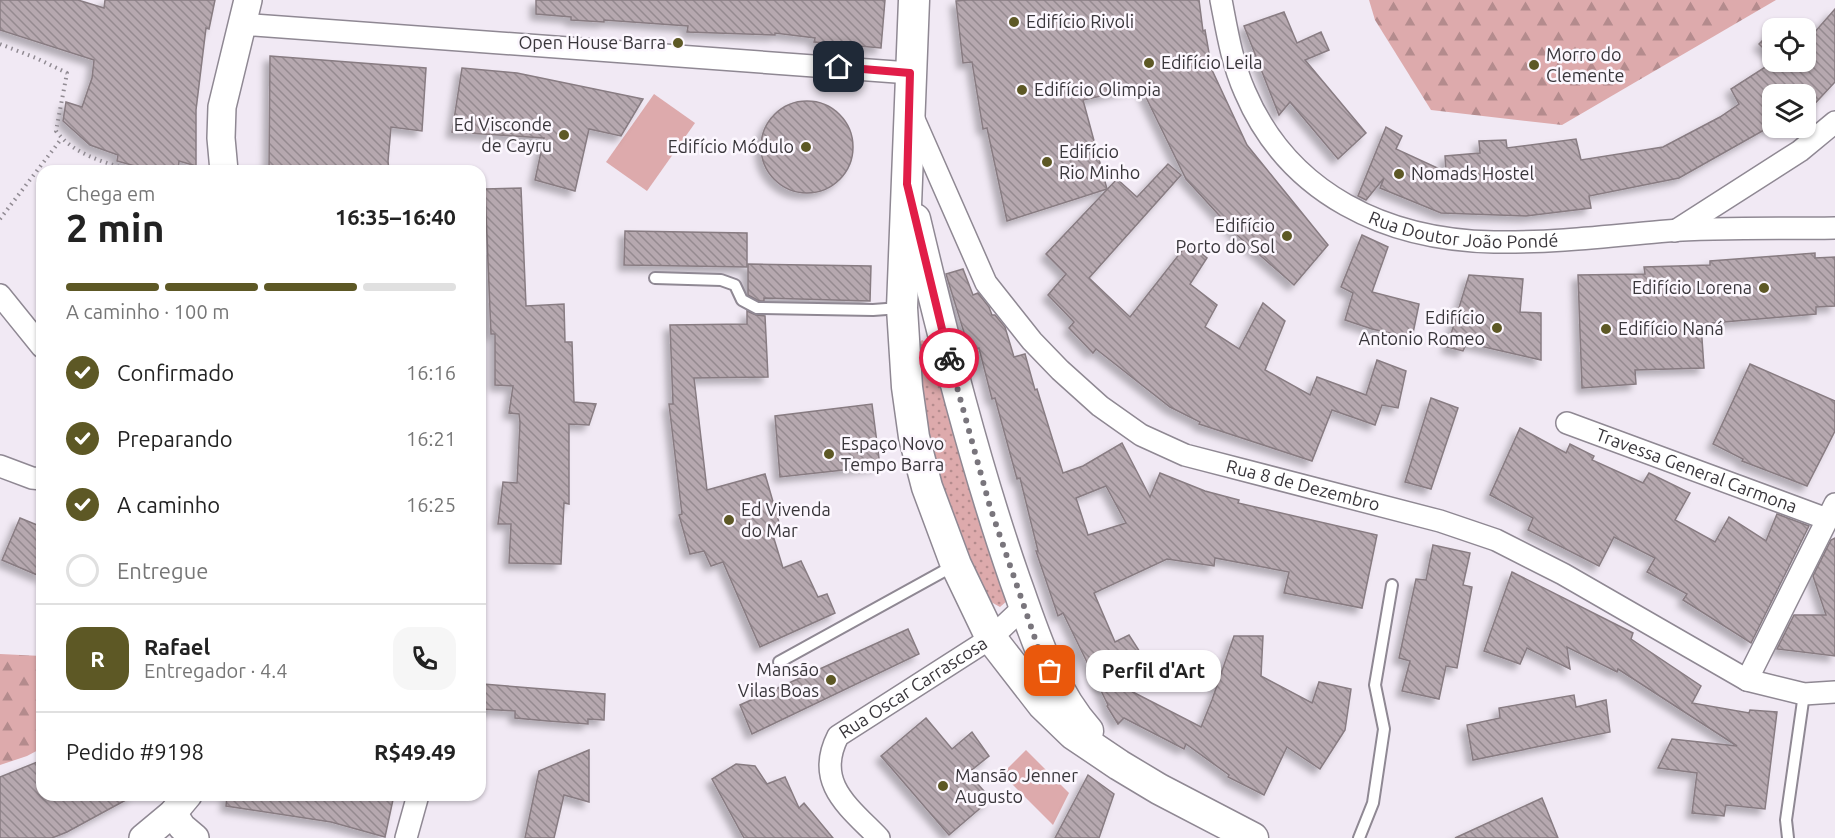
<!DOCTYPE html>
<html lang="pt">
<meta charset="utf-8">
<style>
:root{--surface:#fff;--page:#f6f6f6;--text:#222;--muted:#767676;--line:#e0e0e0;--accent:#5d5825}
body{margin:0;font-family:Ubuntu,sans-serif;background:var(--page);color:var(--text);height:100vh;display:flex;flex-direction:column;font-size:22px;white-space:nowrap}
*{box-sizing:border-box;margin:0}
p{font-size:20px;color:var(--muted)}
.icon{flex:none;width:33px;height:33px;fill:none;stroke:currentColor;stroke-width:2;stroke-linecap:round;stroke-linejoin:round}
.map{position:relative;flex:1;overflow:hidden}
.drawer{position:absolute;left:36px;top:165px;width:450px;height:636px;display:flex;flex-direction:column;background:var(--surface);border-radius:18px;box-shadow:0 2px 4px #0004}
.drawer>*{flex:none}
.tools{position:absolute;left:1762px;top:18px;display:grid;gap:12px}
.tools a{display:grid;place-items:center;width:54px;height:54px;border-radius:12px;background:var(--surface);box-shadow:0 2px 4px #0004;font-size:30px}
.pin{position:absolute;display:grid;place-items:center;width:51px;height:51px;color:#fff;margin:-26px;border-radius:12px;box-shadow:0 3px 9px #0006}
.courier{position:absolute;display:grid;place-items:center;width:60px;height:60px;margin:-30px;border:4px solid #e11d48;border-radius:50%;background:#fff;color:#222;box-shadow:0 2px 8px #0007}
.bubble{position:absolute;height:42px;border-radius:18px;background:var(--surface);box-shadow:0 2px 4px #0004;font-size:20px;font-weight:700;line-height:42px;text-align:center}
.overview em{font-style:normal;font-weight:700}
.overview div{display:flex;flex-direction:column-reverse}
.overview{display:flex;align-items:center;justify-content:space-between;height:102px;padding:0 30px}
h1{font-size:39px;font-weight:700;line-height:45px}
.bar{display:grid;grid-template-columns:repeat(4,1fr);gap:9px 6px;align-content:center;height:72px;padding:0 30px}
.bar i{height:8px;border-radius:4px;background:var(--line)}
.bar .selected{background:var(--accent)}
.bar p{grid-column:span 4}
.line{display:flex;align-items:center;gap:15px;padding:0 30px;border-top:2px solid var(--line)}
.line div{flex:1}
.round{display:grid;place-items:center;flex:none;width:63px;height:63px;border-radius:18px;background:var(--page)}
ol{padding:0 30px;list-style:none}
li{display:flex;align-items:center;gap:18px;height:66px}
li p{margin-inline-start:auto}
li .icon{padding:6px;border-radius:50%;background:var(--accent);color:#fff;stroke-width:4}
li:last-child{color:var(--muted)}
li i{width:33px;height:33px;border:3px solid var(--line);border-radius:50%}
.map>svg:first-child{display:block}
</style>
<div class="map">
<svg width="1835" height="838" viewBox="0 0 1835 838">
<defs>
<pattern id="forest-firs" width="22" height="20" patternUnits="userSpaceOnUse" patternTransform="scale(1.5)"><rect width="22" height="20" fill="#ddaaac"/><path d="M5 1l3.5 6h-7zM16 11l3.5 6h-7z" fill="#b48b8d"/></pattern>
<pattern id="park-dots" width="8" height="8" patternUnits="userSpaceOnUse" patternTransform="scale(1.5)"><rect width="8" height="8" fill="#ddaaac"/><path d="M2 2h.1M6 6h.1" fill="none" stroke="#b48b8d" stroke-width="1.8" stroke-linecap="round"/></pattern>
<pattern id="building-back-hatch" width="6" height="6" patternUnits="userSpaceOnUse" patternTransform="scale(1.5)"><rect width="6" height="6" fill="#b6a8af"/><path d="M-1 5l2 2M0 0l6 6M5-1l2 2" fill="none" stroke="#958a90"/></pattern>
<filter id="shadow"><feDropShadow dx="-5.5" dy="5.5" stdDeviation="3" flood-color="#0004"/></filter>
</defs>
<rect width="100%" height="100%" fill="#f1e9f4"/>
<!-- grass -->
<g fill="#ddaaac">
<path d="M654,94L695,123L647,191L606,162Z"/>
<path d="M1026,750L1069,793L1053,825L1002,774Z"/>
</g>
<!-- forest -->
<g fill="url(#forest-firs)">
<path d="M1369,0H1776L1562,125L1431,110L1375,20Z"/>
<path d="M0,654L42,656V748L27,756L0,765Z"/>
</g>
<!-- park -->
<path fill="url(#park-dots)" d="M922,340L933,347L1008,600L1000,607L991,602L963,551L933,473L912,349Z"/>
<!-- building -->
<g fill="url(#building-back-hatch)" stroke="#887c82" stroke-width="1.5" fill-rule="evenodd" filter="url(#shadow)">
<path d="M0,0H78L104,8L105,0H215L209,29L206,28L196,110V166L179,161L178,171H153L117,161L118,155L90,145L63,121L66,102L82,107L92,78L94,60L0,30Z"/>
<path d="M536,0H885L881,48L814,42L815,38L775,33V35L687,32L688,26L604,20V22L571,20V17L536,14Z"/>
<path d="M967,0H1199L1203,31L1205,30L1212,70L1247,145L1328,245L1294,285L1238,236L1186,179L1141,87L1083,100L1107,189L1007,221L987,128L983,129L972,62L963,63L956,1Z"/>
<path d="M1835,9V82L1806,113V94H1773V125L1679,178L1589,196L1591,208L1526,216L1441,213L1380,188L1384,178L1366,200L1358,196L1386,127L1402,136L1396,149L1446,172L1445,156L1480,153L1479,141L1506,140L1507,148L1576,139L1581,160L1663,147L1720,117L1739,104L1731,89L1773,62H1806V42Z"/>
<path d="M1284,12L1297,43L1321,32L1329,50L1305,60L1366,133L1338,159L1290,102L1279,115L1244,26Z"/>
<path d="M1773,30V58L1759,44Z"/>
<path d="M270,56L426,68L422,131L391,127L388,161L389,171H269Z"/>
<path d="M462,68L517,73L643,99L621,136L589,129L575,191L535,180L544,138L452,132Z"/>
<circle cx="807" cy="147" r="46"/>
<path d="M1168,164L1181,175L1089,278L1130,317L1188,243L1207,258L1190,284L1217,305L1205,327L1239,349L1263,303L1285,321L1265,370L1310,395L1317,377L1366,395L1377,360L1406,371L1398,408L1382,405L1375,425L1332,410L1312,461L1199,424L1200,422L1170,407L1096,349L1093,353L1069,328L1074,322L1048,295L1066,274L1046,254L1117,179L1137,197Z"/>
<path d="M521,188L526,306L564,304L565,342H572L574,402L596,404L589,425L569,424V504L564,503L561,564L509,563L511,524H498L503,482L517,483L520,423L519,414L509,413L513,386L495,385V334H491L485,189Z"/>
<path d="M625,231L747,233V267L624,265Z"/>
<path d="M1362,235L1388,247L1372,292L1419,304L1412,338L1372,329L1345,320L1353,293L1341,287Z"/>
<path d="M1815,253V258L1835,257V306L1816,307V314L1701,324L1704,368L1635,370L1636,384L1582,388L1578,275L1645,274L1644,267L1710,265V261Z"/>
<path d="M748,264L871,266L870,301L764,298V301H759L748,295Z"/>
<path d="M963,269L973,295L978,293L989,307L992,315H995L1005,327L1014,357L1025,354L1035,390L1037,389L1063,473L1083,466L1122,443L1150,497L1160,473L1205,491L1239,500L1238,503L1377,535L1362,608L1284,593L1289,572L1215,558L1214,566L1167,559L1094,593L1115,642L1129,635L1145,660L1123,687L1201,727L1212,700L1234,636H1263L1261,676L1312,703L1319,682L1351,689L1345,730L1320,769L1287,747L1264,795L1228,777L1229,775L1186,744L1184,749L1124,718L1118,724L1107,706L1108,705L1063,613L1058,616L1036,551H1038L1020,478L1017,479L995,398L992,399L979,348L970,352L946,274ZM1106,486L1126,523L1088,535L1076,498Z"/>
<path d="M1469,275L1523,279L1520,312L1541,313V360L1467,343L1463,351L1447,347Z"/>
<path d="M747,311L756,315L765,316L768,377L694,378L707,490L765,474L780,526L771,529L783,568L801,561L818,597L827,594L835,613L760,647L723,562L711,566L704,551L690,554L679,515L682,514L669,404H673L670,325L747,324Z"/>
<path d="M1750,364L1835,401V431L1807,486L1742,461L1743,459L1713,444Z"/>
<path d="M1431,398L1458,408L1431,489L1405,482Z"/>
<path d="M872,404L880,466L780,477L775,416Z"/>
<path d="M1520,428L1566,453L1570,444L1594,456L1592,460L1643,483L1649,473L1690,493L1675,520L1715,542L1729,517L1766,541L1777,514L1809,526L1751,643L1683,600L1687,594L1647,572L1655,558L1614,537L1599,566L1528,530L1533,518L1490,495Z"/>
<path d="M20,518L42,527V577L2,560Z"/>
<path d="M1835,538V656L1777,649L1794,615H1826L1813,576L1831,540Z"/>
<path d="M1433,545L1470,553L1463,585L1472,587L1457,668L1446,666L1439,699L1402,691L1410,661L1399,658L1416,579L1426,580Z"/>
<path d="M1512,572L1633,633L1631,639L1701,686L1692,703L1749,713L1750,710L1777,712L1765,809L1726,805L1724,816L1692,813L1697,773L1658,768L1672,739L1737,746L1618,669L1617,672L1567,647L1570,669L1527,648L1520,664L1484,651Z"/>
<path d="M908,629L919,654L752,734L740,705Z"/>
<path d="M483,684L605,694L604,720L588,719V724L548,721L515,718V711L481,709Z"/>
<path d="M1574,695L1576,707L1606,700L1610,732L1473,760L1467,725L1500,718L1499,708Z"/>
<path d="M926,718L952,749L972,732L989,756L968,773L991,799L949,835L881,756Z"/>
<path d="M589,750V802L564,795L554,838H525L539,771Z"/>
<path d="M42,760V795H135L67,832L52,838H0V777Z"/>
<path d="M736,764L755,766L767,784L785,777L799,808L804,803L833,838H744L712,779Z"/>
<path d="M1088,775L1114,794L1099,838H1055Z"/>
<path d="M227,795H394L385,837L331,822L226,806Z"/>
<path d="M1542,798L1558,838H1455Z"/>
</g>
<g fill="none" stroke-linecap="round" stroke-linejoin="round">
<defs>
<g id="service">
<path d="M655,278L721,280L735,285L742,300L757,308L873,310L900,308"/>
<path d="M779,662L953,566"/>
<path d="M1359,838L1373,803L1384,729L1375,685L1392,585"/>
<path d="M1788,838L1786,820L1804,694"/>
</g>
<g id="minor">
<path id="s1" d="M1221,0C1227,31 1232,63 1245,92C1289,195 1387,240 1494,242C1552,243 1610,236 1667,231C1722,227 1779,229 1835,228"/>
<path d="M241,24L910,73"/>
<path id="s2" d="M913,117L986,283L1032,341L1060,370L1100,406L1141,435L1185,455L1440,521L1496,540L1563,574L1747,680L1804,694L1835,692"/>
<path d="M1675,231L1800,151L1835,122"/>
<path d="M0,295L42,347"/>
<path id="s3" d="M1567,423L1827,519"/>
<path d="M0,466L32,478L42,479"/>
<path d="M1747,680L1835,504"/>
<path d="M406,838L418,795"/>
<path id="s4" d="M879,838C849,807 814,783 838,736L991,638L1025,606"/>
</g>
<g id="tertiary">
<path d="M224,171L221,138L222,107L248,0"/>
<path d="M173,813L182,827L195,838"/>
<path d="M143,838L173,813L188,795"/>
</g>
<g id="secondary">
<path d="M914,0L902,308L907,387L914,437L927,487L956,565L991,638L1043,705L1073,734L1119,765L1159,789L1253,838"/>
<path d="M915,219C944,341 974,462 1015,580C1034,632 1050,688 1088,731"/>
</g>
</defs>
<!-- service casing -->
<use href="#service" stroke="#8f8893" stroke-width="14"/>
<!-- minor casing -->
<use href="#minor" stroke="#8f8893" stroke-width="24"/>
<!-- tertiary casing -->
<use href="#tertiary" stroke="#8f8893" stroke-width="30"/>
<!-- secondary casing -->
<use href="#secondary" stroke="#8f8893" stroke-width="33"/>
<!-- path -->
<g stroke="#918b93" stroke-width="4" stroke-dasharray="1.5 4.5" stroke-linecap="butt">
<path d="M0,44L36,58L67,73L56,131C74,155 106,163 134,171"/>
<path d="M0,219L62,138"/>
</g>
<!-- service -->
<use href="#service" stroke="#fff" stroke-width="10"/>
<!-- minor -->
<use href="#minor" stroke="#fff" stroke-width="21"/>
<!-- tertiary -->
<use href="#tertiary" stroke="#fff" stroke-width="27"/>
<!-- secondary -->
<use href="#secondary" stroke="#fff" stroke-width="30"/>
</g>
<g fill="none" stroke-linecap="round" stroke-linejoin="round">
<!-- done -->
<path stroke="#79757c" stroke-width="6" stroke-dasharray="0 10.8" d="M949,358L990,507L1040,653L1050,671"/>
<!-- route -->
<path stroke="#e11d48" stroke-width="8" d="M839,67L910,73L907,184L949,358"/>
</g>
<!-- markers -->
<g fill="#5d5825" stroke="#fcf7fe" stroke-width="2">
<circle cx="1014" cy="22" r="6"/>
<circle cx="678" cy="43" r="6"/>
<circle cx="1149" cy="63" r="6"/>
<circle cx="1534" cy="65" r="6"/>
<circle cx="1022" cy="90" r="6"/>
<circle cx="564" cy="135" r="6"/>
<circle cx="806" cy="147" r="6"/>
<circle cx="1047" cy="162" r="6"/>
<circle cx="1399" cy="174" r="6"/>
<circle cx="1287" cy="236" r="6"/>
<circle cx="1764" cy="288" r="6"/>
<circle cx="1497" cy="328" r="6"/>
<circle cx="1606" cy="329" r="6"/>
<circle cx="829" cy="454" r="6"/>
<circle cx="729" cy="520" r="6"/>
<circle cx="831" cy="680" r="6"/>
<circle cx="943" cy="786" r="6"/>
</g>
<g text-anchor="middle" stroke-width="5" stroke-linejoin="round" paint-order="stroke">
<!-- poi labels -->
<g font-size="18" fill="#39363b" stroke="#fcf7fe" text-anchor="start">
<text x="1026" y="28">Edifício Rivoli</text>
<text x="666" y="49" text-anchor="end">Open House Barra</text>
<text x="1546" y="61">Morro do<tspan x="1546" dy="21">Clemente</tspan></text>
<text x="1161" y="69">Edifício Leila</text>
<text x="1034" y="96">Edifício Olimpia</text>
<text x="552" y="131" text-anchor="end">Ed Visconde<tspan x="552" dy="21">de Cayru</tspan></text>
<text x="794" y="153" text-anchor="end">Edifício Módulo</text>
<text x="1059" y="158">Edifício<tspan x="1059" dy="21">Rio Minho</tspan></text>
<text x="1411" y="180">Nomads Hostel</text>
<text x="1275" y="232" text-anchor="end">Edifício<tspan x="1275" dy="21">Porto do Sol</tspan></text>
<text x="1752" y="294" text-anchor="end">Edifício Lorena</text>
<text x="1485" y="324" text-anchor="end">Edifício<tspan x="1485" dy="21">Antonio Romeo</tspan></text>
<text x="1618" y="335">Edifício Naná</text>
<text x="841" y="450">Espaço Novo<tspan x="841" dy="21">Tempo Barra</tspan></text>
<text x="741" y="516">Ed Vivenda<tspan x="741" dy="21">do Mar</tspan></text>
<text x="819" y="676" text-anchor="end">Mansão<tspan x="819" dy="21">Vilas Boas</tspan></text>
<text x="955" y="782">Mansão Jenner<tspan x="955" dy="21">Augusto</tspan></text>
</g>
<!-- street labels -->
<g font-size="18" fill="#39363b" stroke="#fcf7fe">
<text dy="6" stroke="none"><textPath href="#s1" startOffset="372">Rua Doutor João Pondé</textPath></text>
<text dy="6" stroke="none"><textPath href="#s3" startOffset="138">Travessa General Carmona</textPath></text>
<text dy="6" stroke="none"><textPath href="#s2" startOffset="570">Rua 8 de Dezembro</textPath></text>
<text dy="6" stroke="none"><textPath href="#s4" startOffset="210">Rua Oscar Carrascosa</textPath></text>
</g>
</g>
</svg>
<div class="tools">
<a><svg class="icon" aria-label="locate" viewBox="0 0 24 24"><circle cx="12" cy="12" r="6"/><path d="M12 2v4M12 18v4M2 12h4M18 12h4"/></svg></a>
<a><svg class="icon" aria-label="layers" viewBox="0 0 24 24"><path d="M12 4l9 5-9 5-9-5zM3 14l9 5 9-5"/></svg></a>
</div>
<div class="pin" style="left:1050px;top:671px;background:#ea580c"><svg class="icon" aria-label="bag" viewBox="0 0 24 24"><path d="M5 8h14l-1 12H6zM9 8a3 3 0 0 1 6 0"/></svg></div>
<div class="pin" style="left:839px;top:67px;background:#1f2937"><svg class="icon" aria-label="home" viewBox="0 0 24 24"><path d="M3 11l9-7 9 7M6 9v11h12V9"/></svg></div>
<div class="courier" style="left:949px;top:358px"><svg class="icon" aria-label="bike" viewBox="0 0 24 24"><circle cx="6" cy="16" r="4"/><circle cx="18" cy="16" r="4"/><path d="M6 16l4-8h5l3 8M10 8l3 8H6M13 5h3"/></svg></div>
<div class="bubble" style="left:1086px;top:650px;width:135px">Perfil d'Art</div>
<section class="drawer">
<div class="overview"><div><h1>2 min</h1><p>Chega em</p></div><em>16:35–16:40</em></div>
<div class="bar"><i class="selected"></i><i class="selected"></i><i class="selected"></i><i></i><p>A caminho · 100 m</p></div>
<ol>
<li><svg class="icon" aria-label="check" viewBox="0 0 24 24"><path d="M5 12l5 5 9-10"/></svg>Confirmado<p>16:16</p></li>
<li><svg class="icon" aria-label="check" viewBox="0 0 24 24"><path d="M5 12l5 5 9-10"/></svg>Preparando<p>16:21</p></li>
<li><svg class="icon" aria-label="check" viewBox="0 0 24 24"><path d="M5 12l5 5 9-10"/></svg>A caminho<p>16:25</p></li>
<li><i></i>Entregue</li>
</ol>
<div class="line" style="height:108px"><b class="round" style="background:var(--accent);color:#fff">R</b><div><b>Rafael</b><p>Entregador · 4.4</p></div><a class="round"><svg class="icon" aria-label="phone" viewBox="0 0 24 24"><path d="M5 4h4l2 5-3 2q2 4 5 5l2-3 5 2v4C11 20 4 13 5 4z"/></svg></a></div>
<div class="line" style="height:78px"><div>Pedido #9198</div><b>R$49.49</b></div>
</section>
</div>
